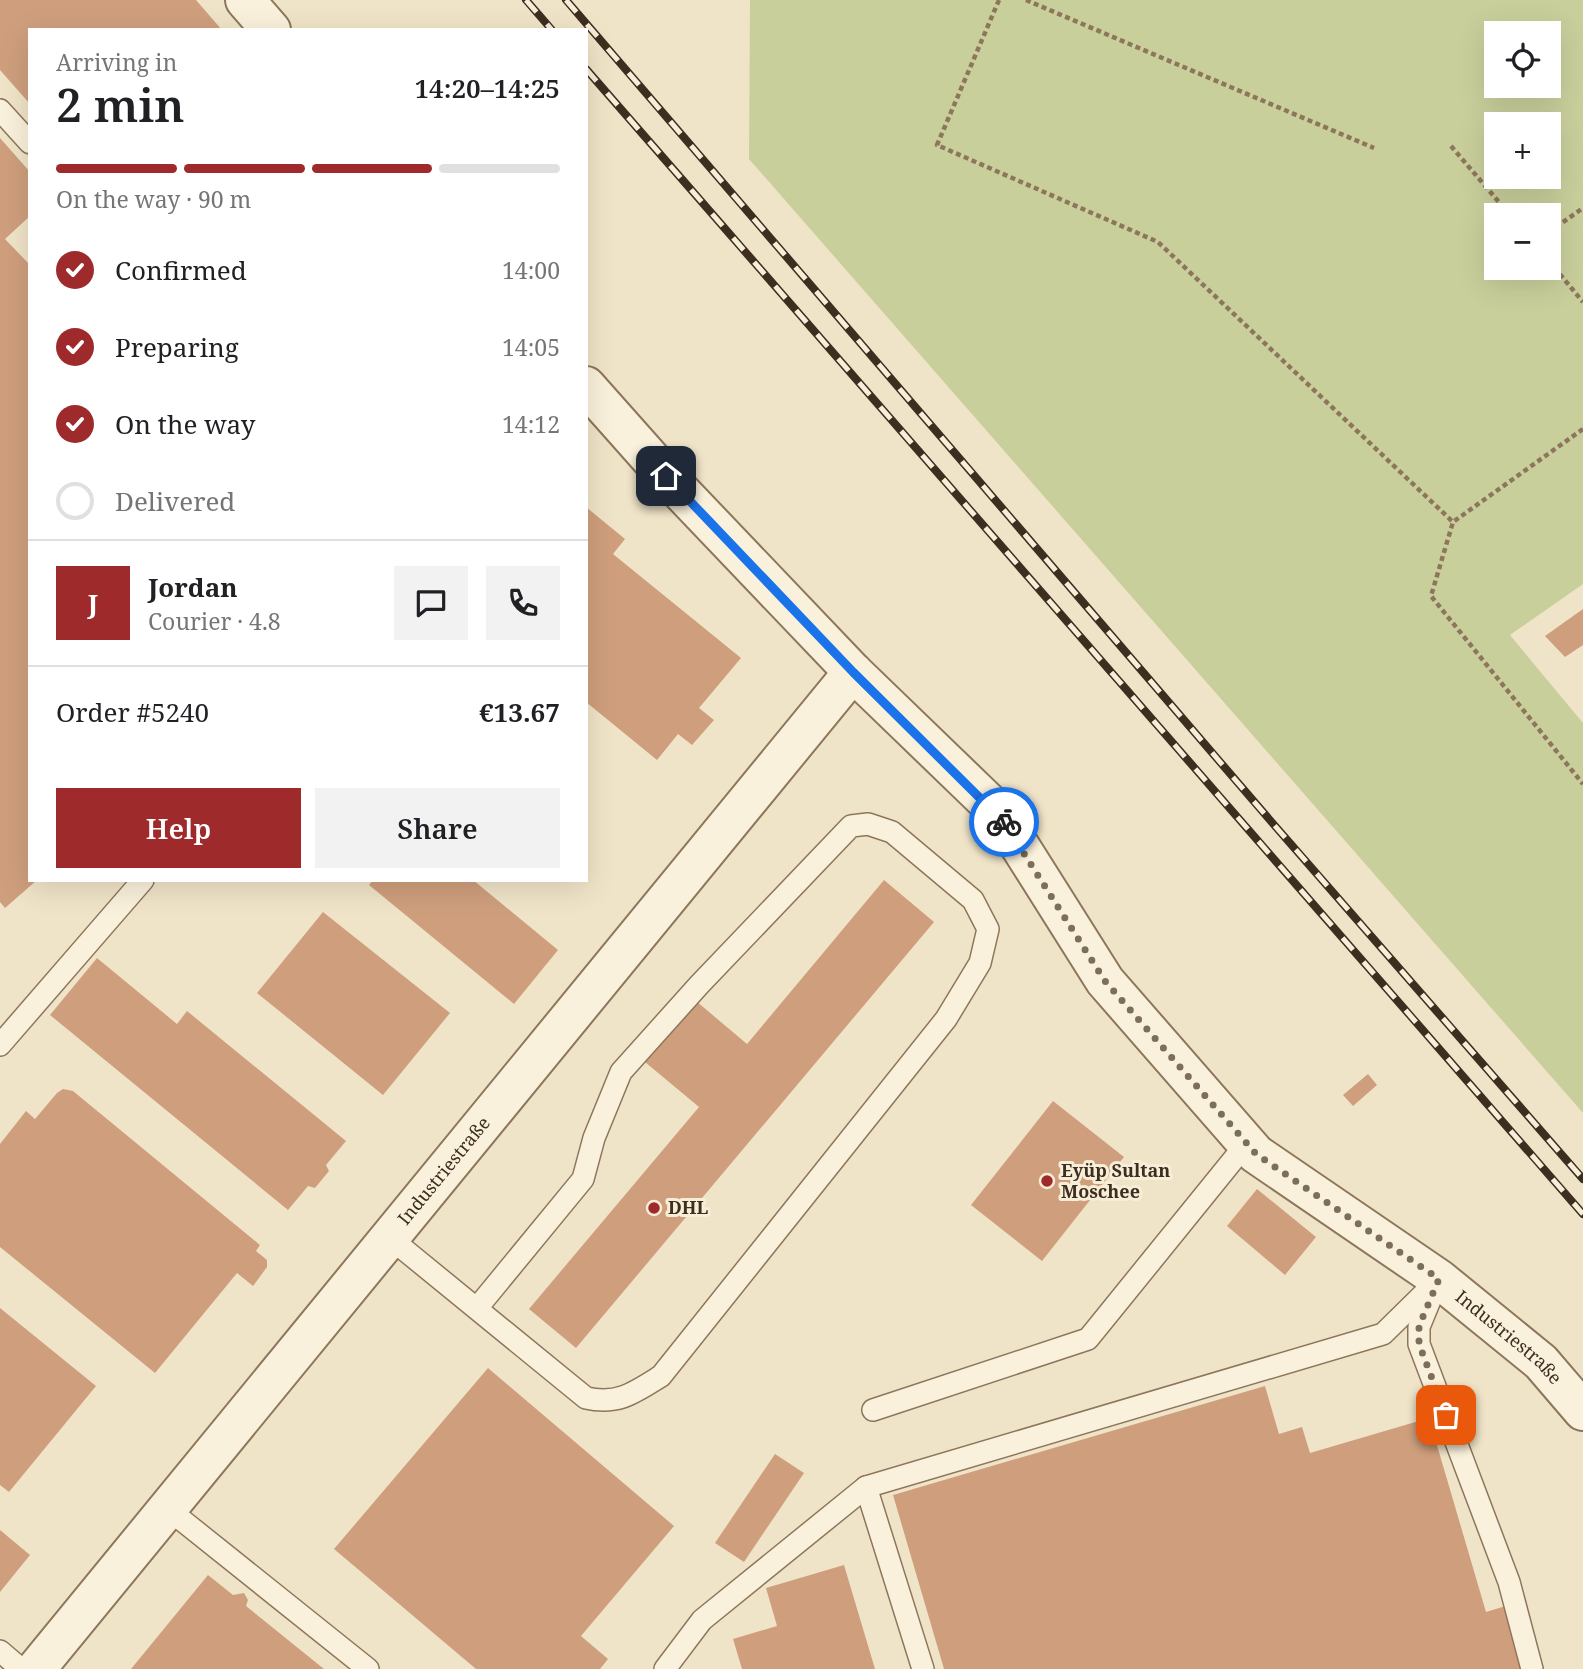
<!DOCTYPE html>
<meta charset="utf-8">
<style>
:root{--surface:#fff;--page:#f2f2f2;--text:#202124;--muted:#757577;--line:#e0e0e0;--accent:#9e2a2b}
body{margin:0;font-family:"Noto Serif",serif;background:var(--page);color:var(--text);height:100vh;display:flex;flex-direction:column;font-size:26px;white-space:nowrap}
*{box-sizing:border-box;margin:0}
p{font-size:23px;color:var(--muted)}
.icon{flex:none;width:38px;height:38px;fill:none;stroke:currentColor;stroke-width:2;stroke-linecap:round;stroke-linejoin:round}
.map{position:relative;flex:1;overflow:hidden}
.panel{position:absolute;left:28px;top:28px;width:560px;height:854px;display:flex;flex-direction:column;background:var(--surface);border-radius:0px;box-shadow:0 7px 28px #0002}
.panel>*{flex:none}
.fabs{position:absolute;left:1484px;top:21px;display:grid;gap:14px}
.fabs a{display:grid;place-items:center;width:77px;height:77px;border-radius:0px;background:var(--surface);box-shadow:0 7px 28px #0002;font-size:35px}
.pin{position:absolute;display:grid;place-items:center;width:60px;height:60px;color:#fff;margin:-30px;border-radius:14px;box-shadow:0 4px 10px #0006}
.courier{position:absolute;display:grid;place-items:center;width:70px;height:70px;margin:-35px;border:5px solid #1a73e8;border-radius:50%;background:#fff;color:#222;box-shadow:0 2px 9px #0007}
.overview em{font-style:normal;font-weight:600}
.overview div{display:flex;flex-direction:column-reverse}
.overview{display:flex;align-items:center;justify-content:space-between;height:119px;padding:0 28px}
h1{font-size:46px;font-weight:600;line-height:52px}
.bar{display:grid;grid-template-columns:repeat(4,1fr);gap:10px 7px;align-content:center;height:84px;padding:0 28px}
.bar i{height:9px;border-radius:5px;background:var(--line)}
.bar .current{background:var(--accent)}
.bar p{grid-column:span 4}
.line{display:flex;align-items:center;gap:18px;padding:0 28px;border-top:2px solid var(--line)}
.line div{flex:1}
.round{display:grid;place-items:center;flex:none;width:74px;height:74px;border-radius:0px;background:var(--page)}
ol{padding:0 28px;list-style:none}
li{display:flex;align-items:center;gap:21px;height:77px}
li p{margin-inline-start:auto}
li .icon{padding:7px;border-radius:50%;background:var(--accent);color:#fff;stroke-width:4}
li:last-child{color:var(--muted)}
li i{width:38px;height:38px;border:4px solid var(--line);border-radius:50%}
.action{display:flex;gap:14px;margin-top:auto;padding:14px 28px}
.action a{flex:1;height:80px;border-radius:0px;background:var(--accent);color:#fff;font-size:28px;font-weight:600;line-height:80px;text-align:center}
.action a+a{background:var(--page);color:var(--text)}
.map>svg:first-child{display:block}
</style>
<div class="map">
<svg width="1583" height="1669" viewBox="0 0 1583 1669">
<rect width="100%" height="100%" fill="#f0e4c8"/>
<!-- green -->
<path fill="#c9cf9b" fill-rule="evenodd" d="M750,0H1583V584L1510,635L1583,723V1113L749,159ZM1496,33H1549V86H1496ZM1496,124H1549V177H1496ZM1496,215H1549V268H1496Z"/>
<!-- building -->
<g fill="#cf9f7d">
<path d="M0,0H196L222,30H30V104L0,70Z"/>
<path d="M0,138L30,172V216L5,239L30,265V880H37L5,908L0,902Z"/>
<path d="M586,507L625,539L613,554L741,658L699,708L714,720L692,745L678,734L657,760L586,702Z"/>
<path d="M1583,609V645L1565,657L1545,636Z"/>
<path d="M373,880H473L558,950L514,1004L369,885Z"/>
<path d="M884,880L934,922L576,1348L529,1309L699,1107L645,1062L696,1001L747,1044Z"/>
<path d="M323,912L450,1013L383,1095L257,993Z"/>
<path d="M97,958L177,1024L187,1011L346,1141L326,1165L329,1171L315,1188L308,1186L288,1210L50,1015Z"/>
<path d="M1368,1074L1377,1085L1353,1106L1343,1095Z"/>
<path d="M63,1089L73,1091L260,1245L256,1251L267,1260V1267L253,1286L237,1273L155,1373L0,1247V1144L26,1111L35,1119L57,1093Z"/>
<path d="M1053,1101L1124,1157L1042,1261L971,1205Z"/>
<path d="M1257,1189L1316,1237L1285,1275L1227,1226Z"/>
<path d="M0,1308L96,1386L9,1492L0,1485Z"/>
<path d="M488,1368L674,1526L581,1636L608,1659L600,1669H476L334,1549Z"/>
<path d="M1265,1386L1279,1434L1302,1427L1310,1453L1429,1418L1486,1612L1512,1604L1531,1669H944L893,1495Z"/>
<path d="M775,1454L804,1473L744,1562L715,1543Z"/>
<path d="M0,1530L30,1555L0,1592Z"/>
<path d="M844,1565L875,1669H742L733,1639L777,1626L766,1588Z"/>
<path d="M208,1575L233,1595L244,1593L248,1600L246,1606L324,1669H131Z"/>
</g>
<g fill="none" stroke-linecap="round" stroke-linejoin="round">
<defs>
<g id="lane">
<path d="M0,110L30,143"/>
<path d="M0,1045L143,880"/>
<path d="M390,1238L586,1398C618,1405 634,1393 661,1376L946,1019L980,963L988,929L973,900L892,832L868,824L851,826L699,985L621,1072L594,1138L583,1179L477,1308"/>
<path d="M1435,1288L1419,1327V1344L1509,1582L1532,1669"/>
<path d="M873,1410L1088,1339L1246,1144"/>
<path d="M866,1487L923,1669"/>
<path d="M168,1509L368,1669"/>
<path d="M0,1651L21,1669"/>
<path d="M665,1669L702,1620L866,1487L1383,1334L1439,1279"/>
</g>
<g id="street">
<path d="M245,0L271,30"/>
<path id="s1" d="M586,386L666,476L853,672L999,813L1105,981L1256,1154L1439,1279L1541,1362L1583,1411"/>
<path id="s2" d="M36,1669L853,672"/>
</g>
</defs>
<!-- lane casing -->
<use href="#lane" stroke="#8d765c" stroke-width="24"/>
<!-- street casing -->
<use href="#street" stroke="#8d765c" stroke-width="42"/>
<!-- path -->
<g stroke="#8d765c" stroke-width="4.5" stroke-dasharray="5 3.5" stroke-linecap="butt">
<path d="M999,0L937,145L1158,242L1453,522"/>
<path d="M1026,0L1374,148"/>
<path d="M1451,146L1510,215"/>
<path d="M1549,232L1583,208"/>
<path d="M1549,261L1583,302"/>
<path d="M1583,429L1453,522L1431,596L1583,784"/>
</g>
<!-- lane -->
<use href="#lane" stroke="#faf1dc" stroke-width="21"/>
<!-- street -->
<use href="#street" stroke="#faf1dc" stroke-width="38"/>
<defs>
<g id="rail">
<path d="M526,0L552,30"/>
<path d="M566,0L1269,819L1583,1179"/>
<path d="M586,69L1583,1214"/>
</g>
</defs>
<!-- rail casing -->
<use href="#rail" stroke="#3d2e20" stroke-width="8"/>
<!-- rail -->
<use href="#rail" stroke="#f7eed8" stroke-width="5" stroke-dasharray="16" stroke-linecap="butt"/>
</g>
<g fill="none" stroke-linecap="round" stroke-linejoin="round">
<!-- done -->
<path stroke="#7c6e5b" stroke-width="7" stroke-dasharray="0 12.6" d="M1004,822L1105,981L1256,1154L1439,1279L1419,1326V1344L1446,1415"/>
<!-- route -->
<path stroke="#1a73e8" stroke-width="9" d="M666,476L853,672L1004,822"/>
</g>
<!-- markers -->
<g fill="#9e2a2b" stroke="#f7eed8" stroke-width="2.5">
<circle cx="1047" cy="1181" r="7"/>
<circle cx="654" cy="1208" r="7"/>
</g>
<g text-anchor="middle" stroke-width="6" stroke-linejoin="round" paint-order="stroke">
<!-- street labels -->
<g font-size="18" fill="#3d2e20" stroke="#f7eed8">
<text dy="6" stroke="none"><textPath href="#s2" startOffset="644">Industriestraße</textPath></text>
<text dy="6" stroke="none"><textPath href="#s1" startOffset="1335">Industriestraße</textPath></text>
</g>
<!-- poi labels -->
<g font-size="18" font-weight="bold" fill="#3d2e20" stroke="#f7eed8" text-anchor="start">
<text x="1061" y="1177">Eyüp Sultan<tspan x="1061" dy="21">Moschee</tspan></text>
<text x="668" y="1214">DHL</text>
</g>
</g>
</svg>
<div class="fabs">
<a><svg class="icon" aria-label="locate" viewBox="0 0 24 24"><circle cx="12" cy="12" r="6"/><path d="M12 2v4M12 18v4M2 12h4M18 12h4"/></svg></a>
<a>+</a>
<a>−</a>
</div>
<div class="pin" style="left:1446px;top:1415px;background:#ea580c"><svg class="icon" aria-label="bag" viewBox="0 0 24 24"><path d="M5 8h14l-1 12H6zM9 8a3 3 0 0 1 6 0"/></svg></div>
<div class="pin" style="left:666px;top:476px;background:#1f2937"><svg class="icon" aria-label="home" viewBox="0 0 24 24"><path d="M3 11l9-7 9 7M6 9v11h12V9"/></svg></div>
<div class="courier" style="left:1004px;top:822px"><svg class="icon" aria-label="bike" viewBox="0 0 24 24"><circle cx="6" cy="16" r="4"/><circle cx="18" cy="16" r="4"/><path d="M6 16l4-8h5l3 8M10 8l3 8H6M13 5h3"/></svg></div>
<section class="panel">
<div class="overview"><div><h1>2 min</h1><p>Arriving in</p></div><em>14:20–14:25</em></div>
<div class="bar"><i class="current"></i><i class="current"></i><i class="current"></i><i></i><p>On the way · 90 m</p></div>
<ol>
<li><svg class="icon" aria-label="check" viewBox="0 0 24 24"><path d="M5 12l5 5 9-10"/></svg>Confirmed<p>14:00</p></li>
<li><svg class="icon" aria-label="check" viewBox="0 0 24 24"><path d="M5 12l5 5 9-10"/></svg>Preparing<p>14:05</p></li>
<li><svg class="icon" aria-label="check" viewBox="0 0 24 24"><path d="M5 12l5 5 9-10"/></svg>On the way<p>14:12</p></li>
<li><i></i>Delivered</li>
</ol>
<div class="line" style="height:126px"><b class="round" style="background:var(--accent);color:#fff">J</b><div><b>Jordan</b><p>Courier · 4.8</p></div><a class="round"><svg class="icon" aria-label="chat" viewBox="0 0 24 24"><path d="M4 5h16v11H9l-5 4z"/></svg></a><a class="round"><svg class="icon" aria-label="phone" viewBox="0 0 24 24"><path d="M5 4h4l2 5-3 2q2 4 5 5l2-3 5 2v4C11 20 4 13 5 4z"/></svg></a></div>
<div class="line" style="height:91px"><div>Order #5240</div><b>€13.67</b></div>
<div class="action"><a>Help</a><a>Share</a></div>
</section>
</div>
